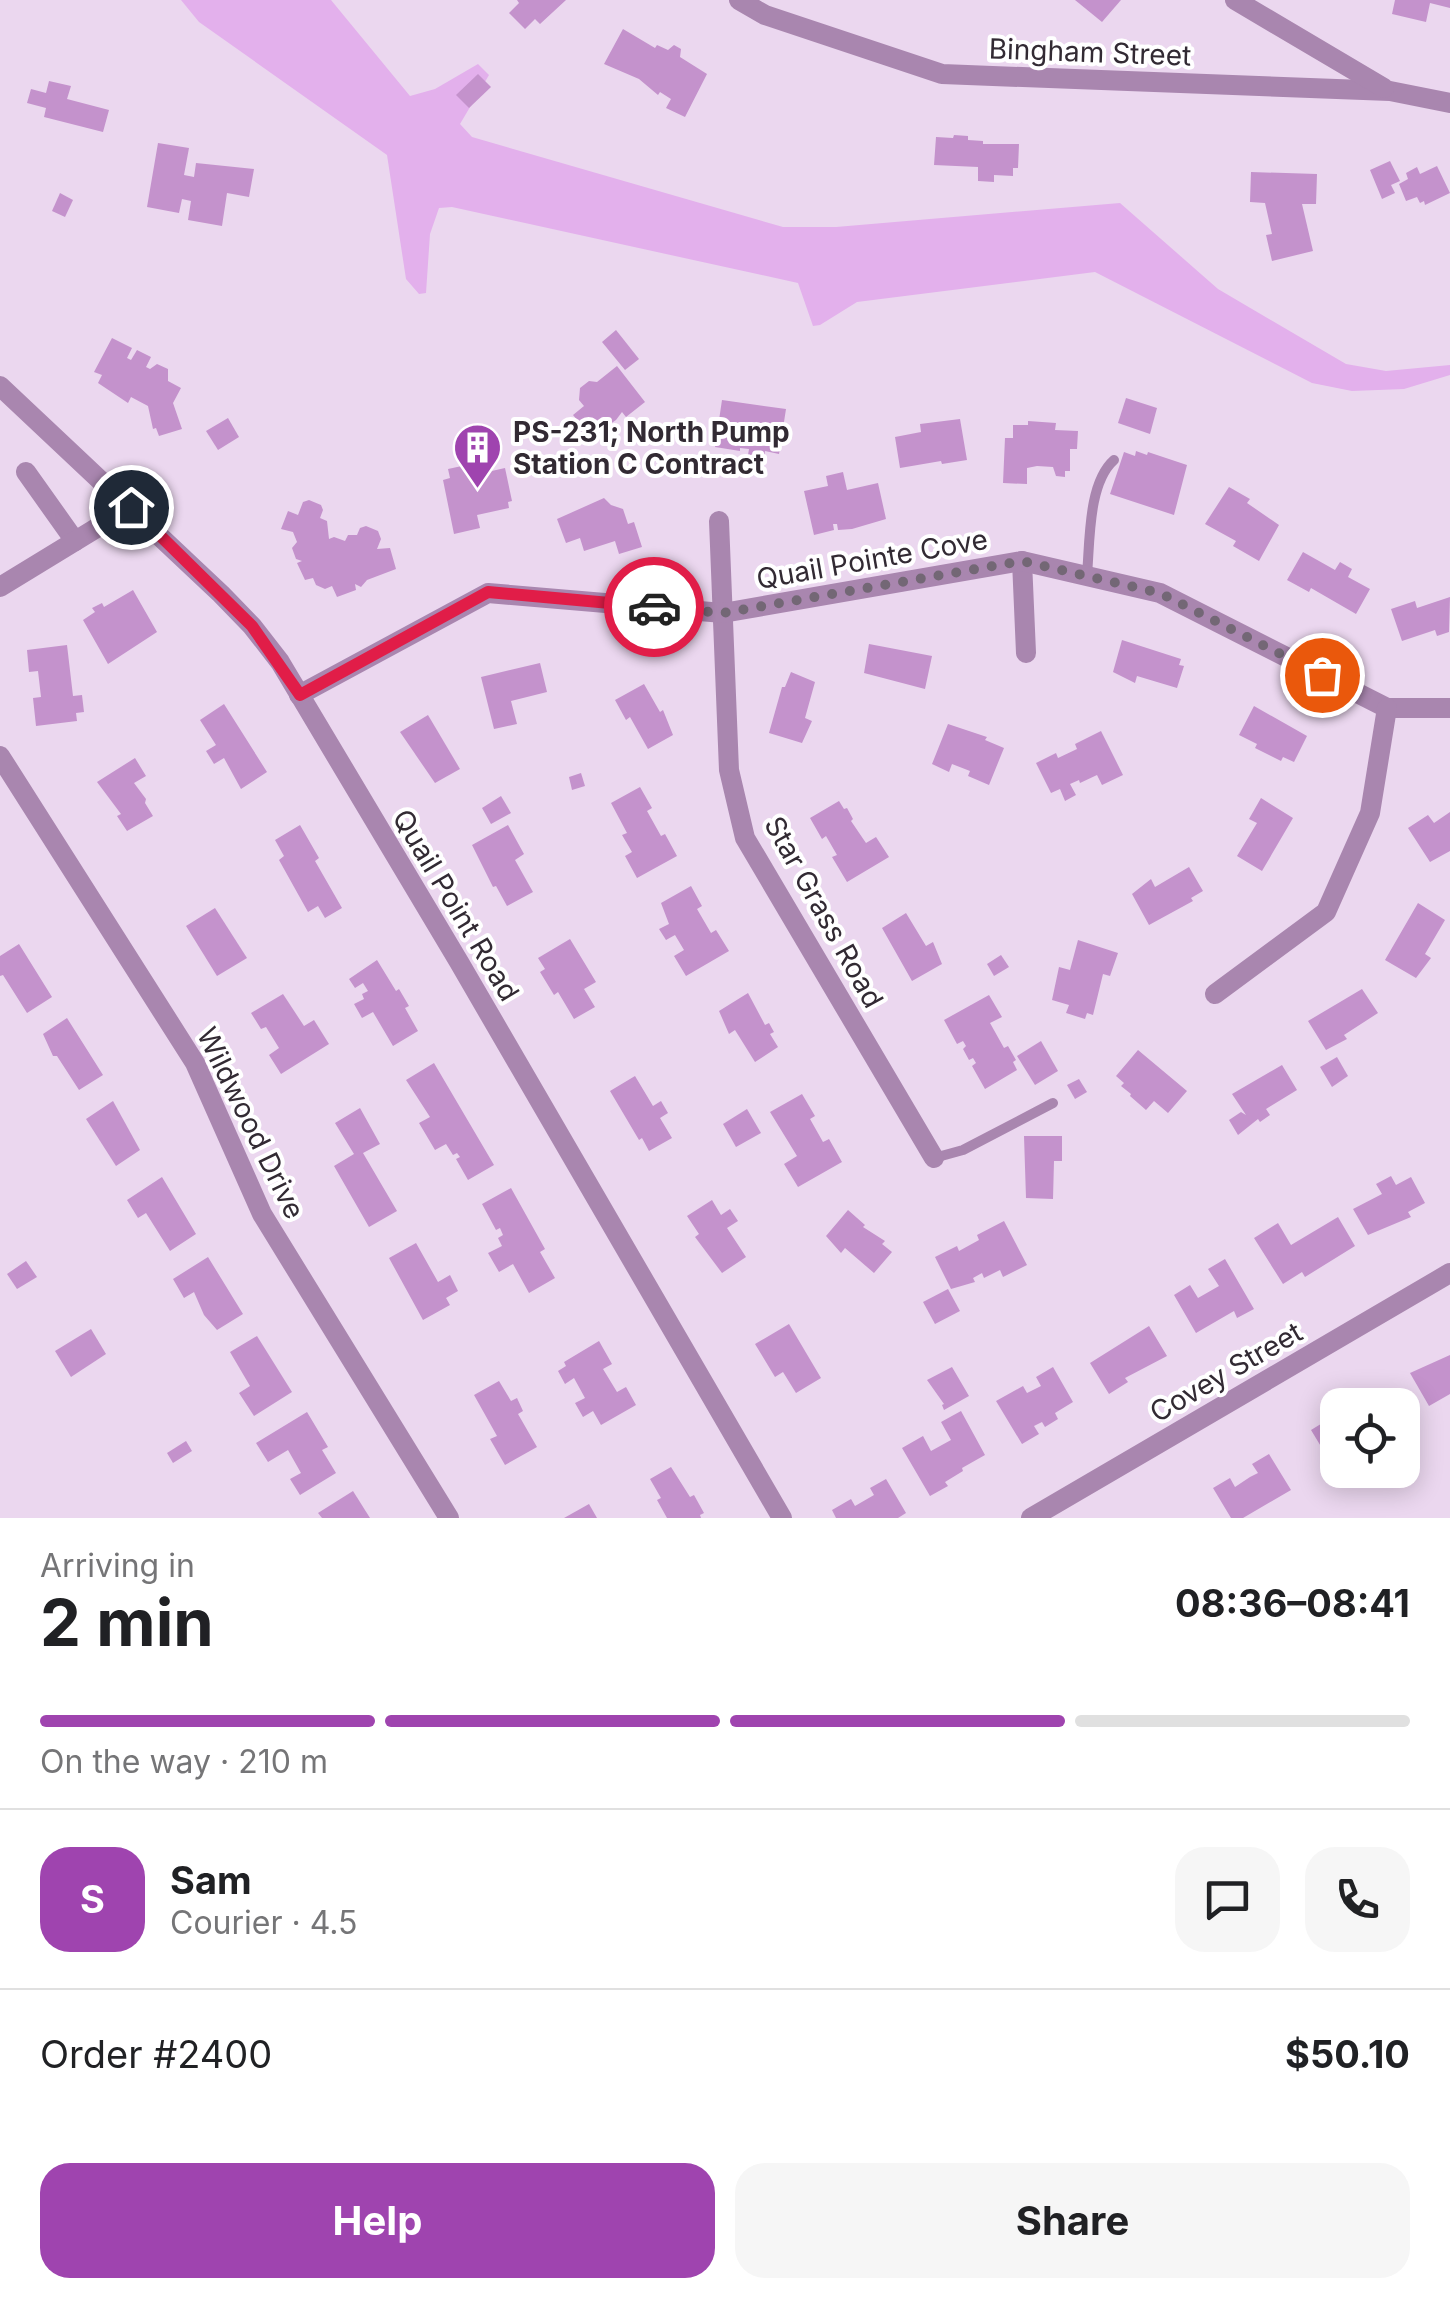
<!DOCTYPE html>
<meta charset="utf-8">
<style>
:root{--surface:#fff;--page:#f6f6f6;--text:#202124;--muted:#757577;--line:#e0e0e0;--accent:#9f44af}
body{margin:0;font-family:Inter,sans-serif;background:var(--page);color:var(--text);height:100vh;display:flex;flex-direction:column;font-size:38px;white-space:nowrap}
*{box-sizing:border-box;margin:0}
p{font-size:32px;color:var(--muted)}
.icon{flex:none;width:55px;height:55px;fill:none;stroke:currentColor;stroke-width:2;stroke-linecap:round;stroke-linejoin:round}
.map{position:relative;height:1518px;overflow:hidden}
.sheet{display:flex;flex-direction:column;background:var(--surface);flex:1}
.sheet>*{flex:none}
.buttons{position:absolute;left:1320px;top:1388px;display:grid;gap:20px}
.buttons a{display:grid;place-items:center;width:100px;height:100px;border-radius:20px;background:var(--surface);box-shadow:0 5px 25px #0003;font-size:50px}
.pin{position:absolute;display:grid;place-items:center;width:85px;height:85px;color:#fff;margin:-42px;border:5px solid #fff;border-radius:50%;box-shadow:0 2px 10px #0007}
.courier{position:absolute;display:grid;place-items:center;width:100px;height:100px;margin:-50px;border:8px solid #e11d48;border-radius:50%;background:#fff;color:#222;box-shadow:0 2px 12px #0007}
.summary em{font-style:normal;font-weight:700}
.summary div{display:flex;flex-direction:column-reverse}
.summary{display:flex;align-items:center;justify-content:space-between;height:170px;padding:0 40px}
h1{font-size:65px;font-weight:700;line-height:75px}
.bar{display:grid;grid-template-columns:repeat(4,1fr);gap:15px 10px;align-content:center;height:120px;padding:0 40px}
.bar i{height:12px;border-radius:8px;background:var(--line)}
.bar .selected{background:var(--accent)}
.bar p{grid-column:span 4}
.line{display:flex;align-items:center;gap:25px;padding:0 40px;border-top:2px solid var(--line)}
.line div{flex:1}
.round{display:grid;place-items:center;flex:none;width:105px;height:105px;border-radius:30px;background:var(--page)}
.action{display:flex;gap:20px;margin-top:auto;padding:20px 40px}
.action a{flex:1;height:115px;border-radius:30px;background:var(--accent);color:#fff;font-size:40px;font-weight:700;line-height:115px;text-align:center}
.action a+a{background:var(--page);color:var(--text)}
.map>svg:first-child{display:block}
</style>
<div class="map">
<svg width="1450" height="1518" viewBox="0 0 1450 1518">
<rect width="100%" height="100%" fill="#ebd7ef"/>
<!-- water -->
<path fill="#e3b0ec" d="M181,0H331L410,96L435,89L478,64L489,75L460,124L472,137L783,227H836L1120,203L1218,289L1346,364L1386,371L1450,365V375L1404,389L1352,391L1312,383L1095,272L857,302L820,325L813,326L798,283L452,207L439,208L430,234L426,293L419,294L406,279L387,155L199,22Z"/>
<!-- building -->
<g fill="#c492cc">
<path d="M517,0H566L540,24L535,19L525,29L509,13L519,3Z"/>
<path d="M1075,0H1121L1102,22Z"/>
<path d="M1395,0H1450V8L1430,3L1426,22L1392,14Z"/>
<path d="M623,29L655,48L657,45L668,50L674,45L681,49L680,57L707,74L685,117L666,108L671,99L660,92L658,95L639,79L604,64Z"/>
<path d="M478,74L491,87L469,108L456,95Z"/>
<path d="M49,81L71,86L67,99L109,110L103,132L44,117L46,108L27,103L31,89L46,93Z"/>
<path d="M954,135L968,136V140L983,141V144H1019L1018,168H1013V176L994,175V182L978,181V167L934,165L936,137L953,138Z"/>
<path d="M158,143L189,148L184,175L194,177L196,163L254,169L249,197L227,193L222,226L188,220L191,201L182,199L179,213L147,207Z"/>
<path d="M1390,161L1400,181L1391,185L1395,193L1382,199L1370,170Z"/>
<path d="M1437,166L1450,193L1425,205L1424,201L1420,203L1417,197L1406,201L1399,184L1408,179L1406,173L1417,167L1420,174Z"/>
<path d="M1251,172L1317,174L1316,204H1302L1313,251L1272,261L1266,235L1272,234L1265,203L1250,202Z"/>
<path d="M60,193L73,200L65,217L52,211Z"/>
<path d="M616,330L639,359L625,370L602,342Z"/>
<path d="M112,338L132,348L127,358L131,360L137,350L151,357L146,367L150,369L157,364L168,369V381L181,388L173,403L182,429L159,436L156,428L153,429L148,406L131,397L128,403L98,383L102,375L94,372Z"/>
<path d="M617,366L645,402L626,417L622,412L616,420L591,437L573,415L584,406L579,400L580,388L589,381L597,382Z"/>
<path d="M1126,398L1157,408L1150,434L1118,423Z"/>
<path d="M722,400L786,409L779,454L765,451L764,458L748,455L749,449L740,448V451L715,447Z"/>
<path d="M228,418L239,437L218,450L206,431Z"/>
<path d="M960,419L967,460L942,464L941,461L900,468L895,437L921,432L920,424Z"/>
<path d="M1028,421L1056,423L1055,430L1078,431L1077,449H1070V471H1065V477L1056,476L1053,467L1037,466L1027,468V484L1003,483L1005,438H1013V425H1028Z"/>
<path d="M1136,451L1147,455L1148,452L1187,465L1174,515L1110,494L1124,452L1135,456Z"/>
<path d="M471,464L474,475L505,468L512,501L508,502L509,508L477,515L480,528L454,534L443,480L450,478L448,469Z"/>
<path d="M843,472L847,490L878,483L886,519L852,529L838,530L837,524H833L834,530L814,535L804,491L828,486L826,476Z"/>
<path d="M1229,487L1250,499L1247,503L1279,525L1259,561L1233,546L1236,541L1205,524Z"/>
<path d="M604,498L611,505L623,509L628,524L634,522L642,547L619,554L615,541L584,551L580,538L566,543L557,519Z"/>
<path d="M309,500L321,505L323,510L320,518L327,521L329,539L334,537L345,541L348,535H357L360,528L366,526L378,531L381,539L377,549L390,548L396,569L367,580L361,587L355,584L356,590L337,597L332,586L325,589L316,585L313,578L305,580L297,563L302,561L296,559L292,548L297,542L293,532L281,529L288,511L298,515L303,502Z"/>
<path d="M1303,552L1335,570L1340,562L1352,569L1348,577L1370,589L1356,614L1311,588L1309,592L1287,580Z"/>
<path d="M133,590L157,632L108,664L83,620L95,612L92,608L102,603L104,607Z"/>
<path d="M1450,597L1449,632L1437,636L1435,630L1402,641L1391,609L1415,601L1417,608Z"/>
<path d="M1122,640L1181,659L1179,665L1184,666L1177,688L1137,676L1135,683L1113,672Z"/>
<path d="M869,644L932,656L925,689L864,673Z"/>
<path d="M67,645L73,696L82,695L84,712L76,713L77,721L36,726L33,698L41,697L38,671L29,672L27,650Z"/>
<path d="M540,663L547,692L511,701L517,724L494,729L481,677Z"/>
<path d="M791,672L815,682L805,718L812,721L802,743L769,733L782,687H785Z"/>
<path d="M644,684L660,712L663,710L673,735L648,749L630,717L626,720L615,700Z"/>
<path d="M224,704L267,772L241,789L224,758L214,764L206,751L216,745L200,720Z"/>
<path d="M1254,706L1307,736L1294,762L1283,757L1281,761L1255,748L1257,744L1239,735Z"/>
<path d="M428,715L460,769L435,783L400,732Z"/>
<path d="M948,724L987,737L985,740L1004,748L989,785L968,776L970,771L952,764L949,772L932,764Z"/>
<path d="M1101,731L1123,775L1102,785L1097,775L1080,783L1079,780L1070,784L1076,795L1065,801L1060,789L1051,793L1036,763L1056,753L1058,758L1077,749L1075,744Z"/>
<path d="M135,758L146,776L134,783L146,799L145,803L153,816L127,831L117,816L121,814L97,782Z"/>
<path d="M581,773L585,786L572,790L569,777Z"/>
<path d="M640,787L652,808L647,811L661,836L665,834L677,856L637,878L625,856L632,852L622,835L627,833L611,803Z"/>
<path d="M501,796L511,813L491,824L482,808Z"/>
<path d="M1261,798L1293,818L1262,871L1237,856L1257,823L1249,819Z"/>
<path d="M839,801L844,809L847,808L853,819L851,821L866,843L876,837L889,857L847,882L832,857L837,855L826,836L822,839L810,818Z"/>
<path d="M1450,812V851L1430,862L1408,828L1428,815L1434,823Z"/>
<path d="M300,825L319,858L315,861L342,908L325,918L318,906L308,912L279,860L284,856L275,840Z"/>
<path d="M508,825L524,854L515,860L533,892L507,906L496,886L493,887L472,845Z"/>
<path d="M1189,867L1203,891L1191,898L1193,901L1149,925L1132,894L1151,879L1155,887Z"/>
<path d="M691,886L702,906L697,909L711,933L716,930L729,951L686,976L674,956L684,950L675,935L666,940L659,929L669,924L661,903Z"/>
<path d="M1418,903L1445,920L1425,954L1431,958L1416,978L1385,960Z"/>
<path d="M215,908L247,958L217,976L186,926Z"/>
<path d="M906,913L926,946L933,942L942,964L912,981L882,928Z"/>
<path d="M570,939L596,982L584,989L595,1007L574,1019L558,992L554,995L540,972L545,969L538,958Z"/>
<path d="M1078,940L1118,953L1110,976L1103,974L1093,1015L1087,1013L1085,1019L1066,1013L1069,1005L1052,1000L1059,967L1070,970Z"/>
<path d="M19,944L52,997L27,1013L3,975L0,976V956Z"/>
<path d="M1001,955L1009,967L994,976L987,964Z"/>
<path d="M377,960L396,991L399,989L409,1006L405,1008L418,1031L393,1046L373,1012L362,1018L354,1004L364,999L362,994L368,991L363,983L355,988L349,979Z"/>
<path d="M1362,989L1378,1013L1344,1035L1347,1039L1326,1050L1308,1021Z"/>
<path d="M748,993L765,1025L769,1023L774,1032L770,1034L778,1047L755,1062L735,1030L729,1034L719,1011Z"/>
<path d="M283,994L304,1026L314,1020L329,1044L281,1074L269,1055L279,1048L266,1027L261,1029L251,1013Z"/>
<path d="M989,995L1002,1017L990,1023L1004,1048L1008,1046L1016,1060L1013,1062L1017,1070L985,1089L972,1066L976,1063L973,1058L969,1060L963,1049L966,1046L963,1041L957,1044L944,1020Z"/>
<path d="M67,1018L103,1075L79,1090L57,1056H53L43,1034Z"/>
<path d="M1041,1041L1058,1071L1035,1085L1017,1056Z"/>
<path d="M1138,1050L1187,1091L1168,1113L1154,1101L1146,1110L1130,1096L1131,1094L1121,1086L1124,1083L1116,1076Z"/>
<path d="M1337,1057L1348,1076L1332,1087L1320,1067Z"/>
<path d="M434,1063L494,1165L468,1180L456,1159L460,1157L457,1153L453,1155L446,1144L435,1150L419,1123L430,1117L406,1080Z"/>
<path d="M1282,1065L1297,1090L1266,1109L1270,1115L1260,1122L1258,1119L1238,1135L1229,1120L1241,1112L1246,1115L1232,1094Z"/>
<path d="M635,1076L653,1106L661,1101L668,1113L660,1118L672,1138L649,1151L642,1138L639,1140L610,1091Z"/>
<path d="M1079,1079L1087,1092L1075,1099L1067,1085Z"/>
<path d="M802,1094L815,1116L810,1119L823,1142L829,1139L842,1162L798,1187L784,1164L797,1156L770,1112Z"/>
<path d="M113,1101L140,1150L116,1166L86,1119Z"/>
<path d="M360,1108L380,1144L363,1153L397,1211L369,1227L334,1166L354,1154L335,1123Z"/>
<path d="M747,1109L761,1133L736,1147L723,1124Z"/>
<path d="M1024,1136H1062V1161H1054L1053,1199L1026,1198Z"/>
<path d="M1391,1176L1396,1185L1411,1177L1425,1203L1408,1212L1411,1217L1368,1235L1353,1209L1382,1194L1376,1184Z"/>
<path d="M162,1177L196,1234L170,1251L146,1213L138,1218L127,1200Z"/>
<path d="M511,1188L545,1249L540,1252L555,1278L529,1293L513,1264L499,1272L488,1253L502,1246L498,1238L503,1235L500,1228L496,1230L482,1204Z"/>
<path d="M712,1200L721,1215L730,1209L738,1221L727,1228L746,1257L722,1273L695,1237L699,1234L687,1216Z"/>
<path d="M848,1210L865,1225L863,1227L885,1241L882,1244L892,1252L874,1273L845,1248L841,1253L826,1236Z"/>
<path d="M1338,1217L1355,1246L1305,1277L1302,1272L1283,1284L1254,1238L1278,1223L1291,1245Z"/>
<path d="M1004,1221L1027,1265L1003,1277L1000,1270L984,1278L982,1273L973,1278L975,1282L951,1289L935,1257L957,1246L959,1251L979,1240L977,1235Z"/>
<path d="M416,1243L438,1282L450,1275L458,1291L446,1298L450,1305L423,1320L389,1258Z"/>
<path d="M208,1257L243,1314L217,1330L204,1315L194,1292L184,1298L173,1279Z"/>
<path d="M1225,1259L1254,1309L1237,1318L1234,1311L1196,1333L1174,1295L1190,1285L1198,1298L1219,1286L1208,1269Z"/>
<path d="M26,1261L37,1277L17,1289L7,1274Z"/>
<path d="M948,1289L960,1311L935,1324L923,1302Z"/>
<path d="M789,1324L821,1378L796,1393L783,1372L775,1377L755,1344Z"/>
<path d="M1149,1326L1167,1356L1125,1378L1128,1382L1109,1394L1090,1363Z"/>
<path d="M91,1329L106,1354L71,1377L55,1351Z"/>
<path d="M257,1336L292,1392L254,1416L239,1393L250,1386L230,1352Z"/>
<path d="M599,1341L612,1364L603,1369L617,1392L626,1387L636,1405L601,1425L593,1411L583,1417L575,1403L585,1398L574,1378L565,1384L558,1371L566,1366L564,1362Z"/>
<path d="M1450,1355V1394L1429,1406L1410,1373Z"/>
<path d="M952,1367L969,1396L944,1410L942,1405L944,1404L927,1380Z"/>
<path d="M1053,1367L1073,1402L1055,1413L1058,1419L1045,1427L1042,1422L1034,1426L1039,1434L1022,1444L996,1401L1023,1386L1027,1393L1041,1386L1036,1377Z"/>
<path d="M499,1381L511,1401L517,1398L523,1411L518,1414L537,1447L505,1465L490,1439L497,1436L474,1395Z"/>
<path d="M961,1411L985,1455L962,1468L963,1471L945,1482L948,1486L930,1496L902,1448L923,1436L931,1451L951,1440L941,1422Z"/>
<path d="M307,1412L328,1447L322,1450L336,1473L300,1495L290,1479L301,1473L288,1450L268,1462L256,1443Z"/>
<path d="M1329,1419L1334,1427L1338,1425V1460L1331,1463L1311,1430Z"/>
<path d="M186,1441L192,1451L173,1463L167,1453Z"/>
<path d="M1269,1454L1291,1490L1243,1518H1231L1213,1488L1230,1478L1235,1487L1250,1477L1258,1473L1252,1464Z"/>
<path d="M671,1467L690,1497L694,1495L704,1513L700,1515L701,1518H667L657,1500L661,1498L650,1479Z"/>
<path d="M886,1479L906,1513L898,1518H836L832,1510L851,1499L855,1506L874,1495L870,1488Z"/>
<path d="M353,1491L370,1518H322L318,1513Z"/>
<path d="M589,1504L597,1518H564Z"/>
</g>
<g fill="none" stroke-linecap="round" stroke-linejoin="round">
<!-- service -->
<g stroke="#a986af" stroke-width="10">
<path d="M1087,575C1090,541 1088,483 1114,460"/>
<path d="M934,1158L963,1150L1053,1103"/>
</g>
<!-- minor -->
<g stroke="#a986af" stroke-width="20">
<path d="M739,0L765,15L942,74L1390,91L1450,103"/>
<path d="M1235,0L1384,88"/>
<path d="M0,386L221,594L252,626L280,662L459,962L782,1518"/>
<path d="M26,472L75,541"/>
<path d="M719,521L729,770L745,838L934,1158"/>
<path d="M1022,561L1026,653"/>
<path d="M0,587L131,507"/>
<path d="M299,695L488,593L723,613L1022,561L1160,593L1387,708H1450"/>
<path d="M0,756L195,1063L262,1214L449,1518"/>
<path d="M1215,994L1326,912L1370,813L1387,708"/>
<path d="M1031,1518L1450,1273"/>
</g>
</g>
<g fill="none" stroke-linecap="round" stroke-linejoin="round">
<!-- done -->
<path stroke="#736775" stroke-width="10" stroke-dasharray="0 18" d="M654,607L723,613L1022,561L1160,593L1322,675"/>
<!-- route -->
<path stroke="#e11d48" stroke-width="12" d="M131,507L252,626L300,695L488,592L654,607"/>
</g>
<!-- icons -->
<defs>
<symbol id="building-pin" viewBox="-11 -11 22 30"><path d="M0 17L-7.5 6A9.5 9.5 0 1 1 7.5 6Z" fill="#9f44af" stroke="#fff"/><path d="M-4-6H4V6H1V3H-1V6H-4ZM-2.5-4.3h1.7v1.8h-1.7ZM.8-4.3h1.7v1.8H.8ZM-2.5-1h1.7V.8h-1.7ZM.8-1h1.7V.8H.8Z" fill="#fff"/></symbol>
</defs>
<g fill-rule="evenodd">
<use href="#building-pin" x="450" y="420" width="55" height="75"/>
</g>
<g text-anchor="middle" stroke-width="8" stroke-linejoin="round" paint-order="stroke">
<!-- street labels -->
<g font-size="28" fill="#322a33" stroke="#fff">
<text transform="translate(1090 52) rotate(2)" y="10">Bingham Street</text>
<text transform="translate(872 559) rotate(-10)" y="10">Quail Pointe Cove</text>
<text transform="translate(456 905) rotate(59)" y="10">Quail Point Road</text>
<text transform="translate(824 912) rotate(61)" y="10">Star Grass Road</text>
<text transform="translate(251 1123) rotate(64)" y="10">Wildwood Drive</text>
<text transform="translate(1226 1372) rotate(-30)" y="10">Covey Street</text>
</g>
<!-- poi labels -->
<g font-size="28" font-weight="bold" fill="#322a33" stroke="#fff" text-anchor="start">
<text x="513" y="442">PS-231; North Pump<tspan x="513" dy="32">Station C Contract</tspan></text>
</g>
</g>
</svg>
<div class="buttons">
<a><svg class="icon" aria-label="locate" viewBox="0 0 24 24"><circle cx="12" cy="12" r="6"/><path d="M12 2v4M12 18v4M2 12h4M18 12h4"/></svg></a>
</div>
<div class="pin" style="left:1322px;top:675px;background:#ea580c"><svg class="icon" aria-label="bag" viewBox="0 0 24 24"><path d="M5 8h14l-1 12H6zM9 8a3 3 0 0 1 6 0"/></svg></div>
<div class="pin" style="left:131px;top:507px;background:#1f2937"><svg class="icon" aria-label="home" viewBox="0 0 24 24"><path d="M3 11l9-7 9 7M6 9v11h12V9"/></svg></div>
<div class="courier" style="left:654px;top:607px"><svg class="icon" aria-label="car" viewBox="0 0 24 24"><path d="M5 17H2v-5l4-1 3-4h7l3 4 3 1v5h-3M9 17h6M6 11h13"/><circle cx="7" cy="17" r="2"/><circle cx="17" cy="17" r="2"/></svg></div>
</div>
<section class="sheet">
<div class="summary"><div><h1>2 min</h1><p>Arriving in</p></div><em>08:36–08:41</em></div>
<div class="bar"><i class="selected"></i><i class="selected"></i><i class="selected"></i><i></i><p>On the way · 210 m</p></div>
<div class="line" style="height:180px"><b class="round" style="background:var(--accent);color:#fff">S</b><div><b>Sam</b><p>Courier · 4.5</p></div><a class="round"><svg class="icon" aria-label="chat" viewBox="0 0 24 24"><path d="M4 5h16v11H9l-5 4z"/></svg></a><a class="round"><svg class="icon" aria-label="phone" viewBox="0 0 24 24"><path d="M5 4h4l2 5-3 2q2 4 5 5l2-3 5 2v4C11 20 4 13 5 4z"/></svg></a></div>
<div class="line" style="height:130px"><div>Order #2400</div><b>$50.10</b></div>
<div class="action"><a>Help</a><a>Share</a></div>
</section>
